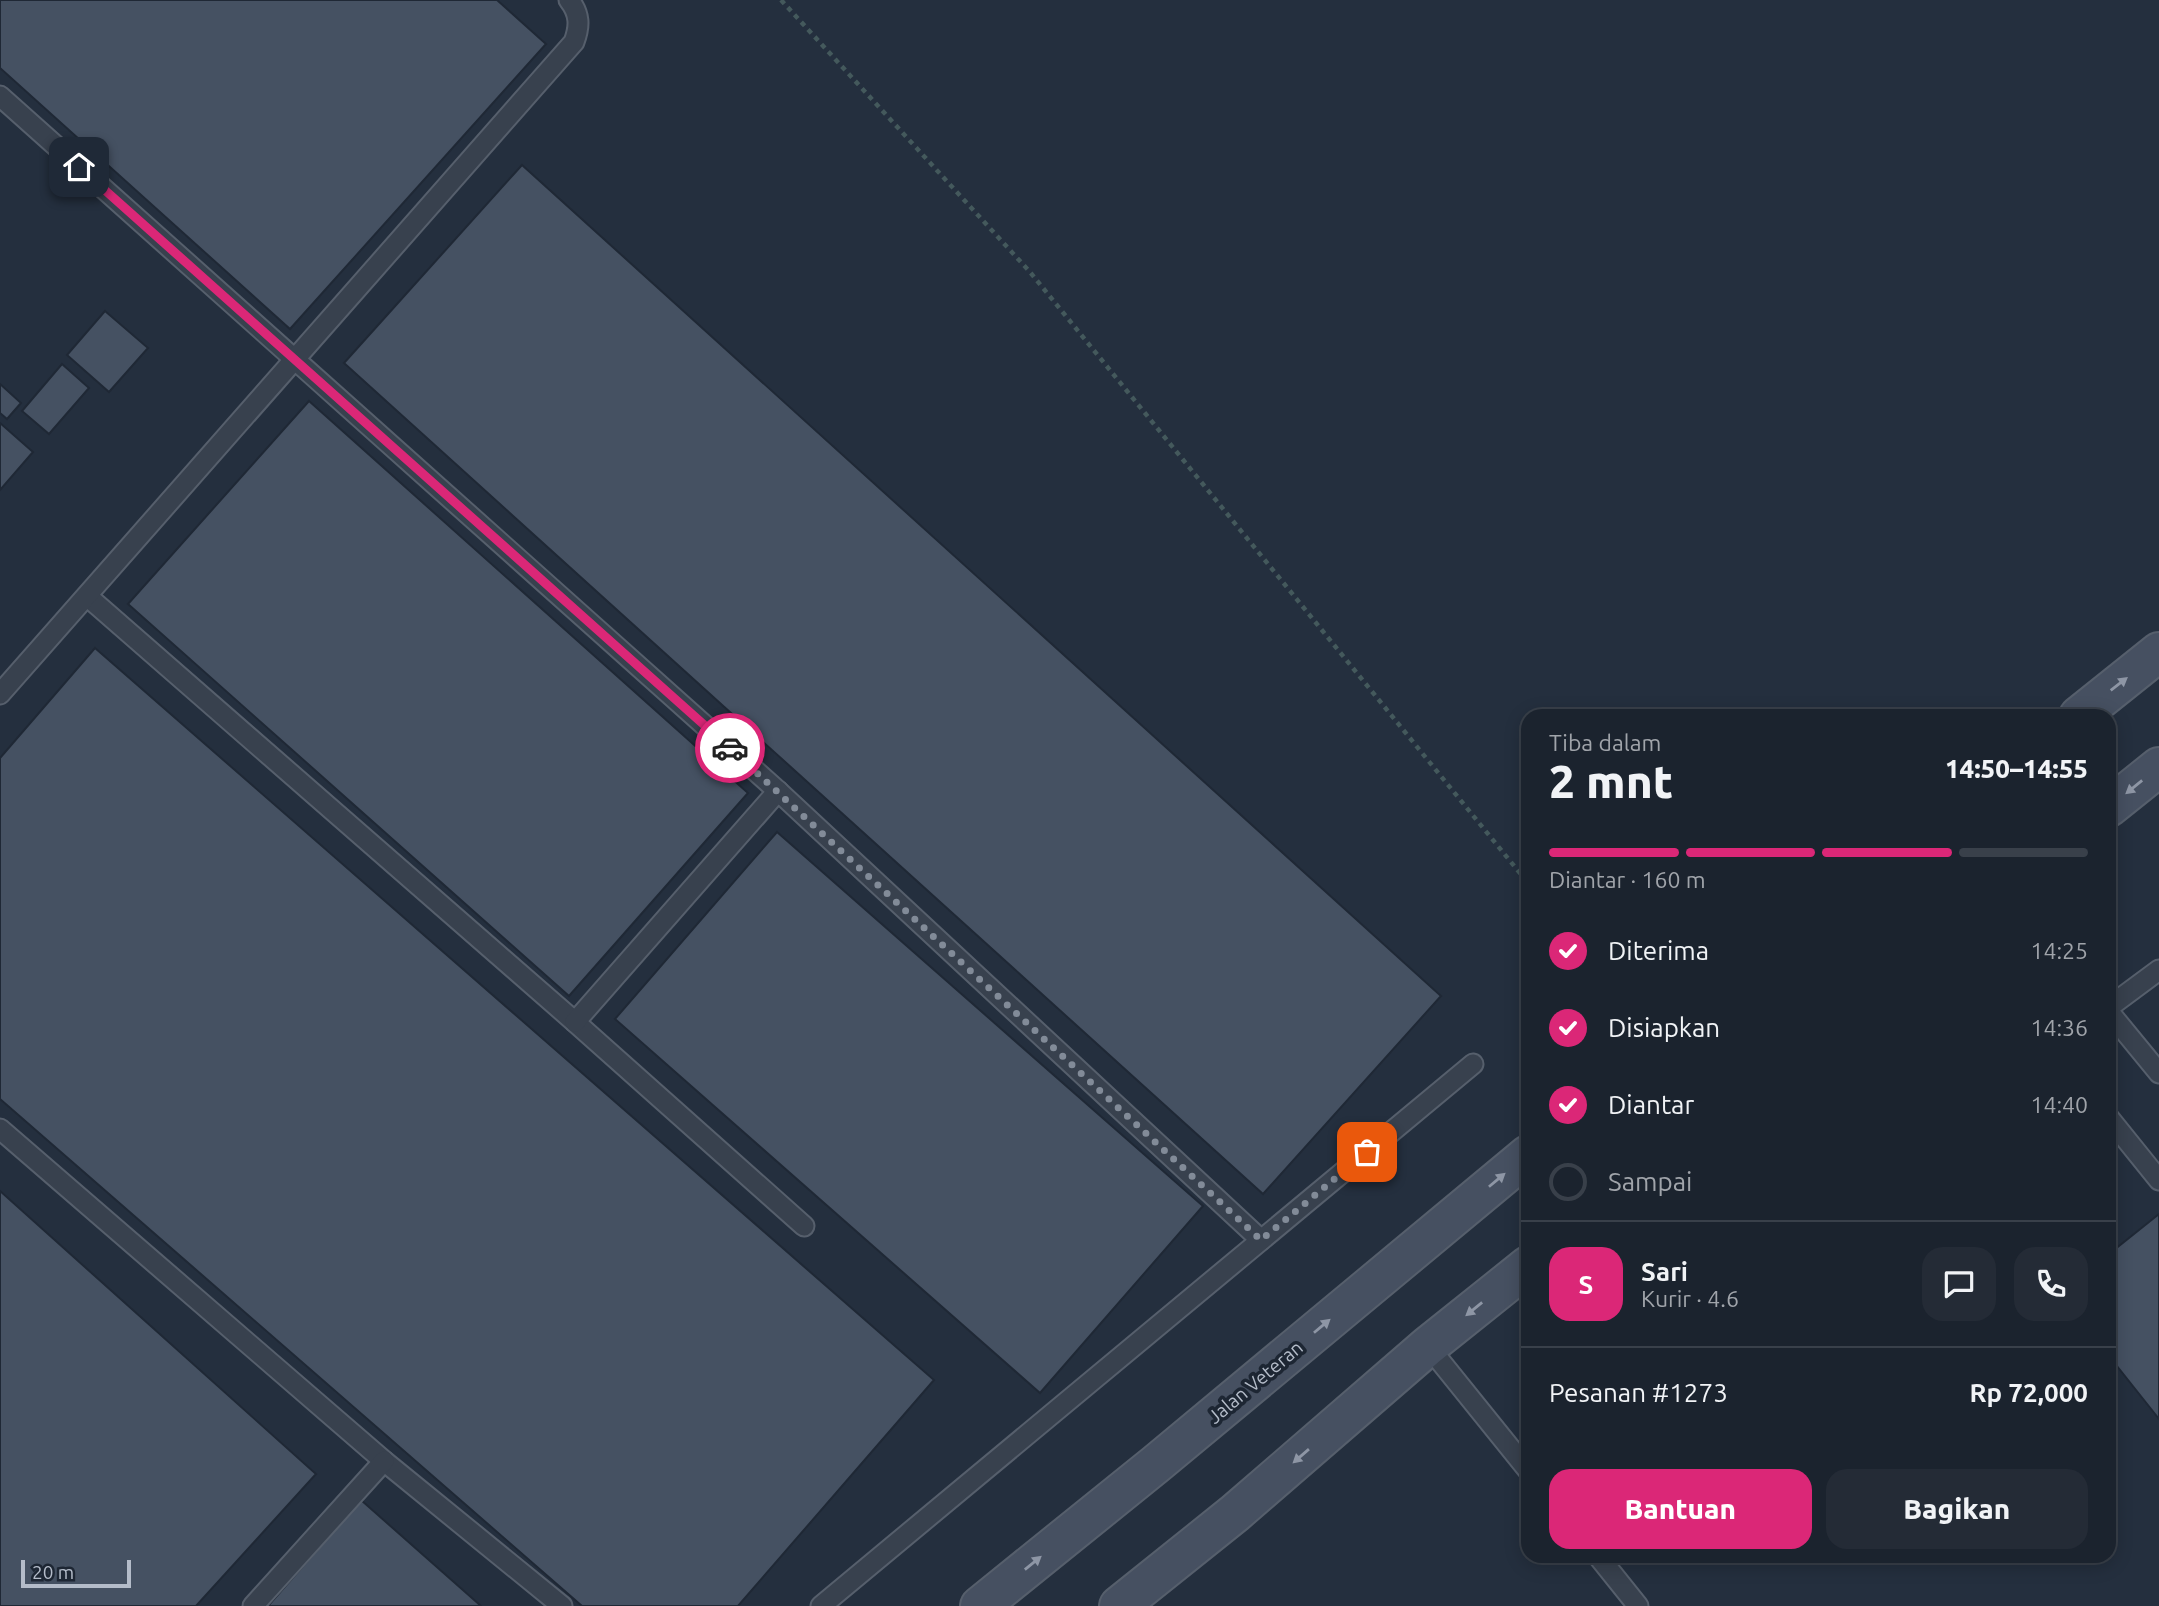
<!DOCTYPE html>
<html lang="id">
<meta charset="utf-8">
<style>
:root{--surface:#1b232e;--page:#242b36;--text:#f1f3f6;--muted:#a0a4aa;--line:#39404a;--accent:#db2777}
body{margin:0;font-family:Ubuntu,sans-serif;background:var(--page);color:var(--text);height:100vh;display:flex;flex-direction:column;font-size:26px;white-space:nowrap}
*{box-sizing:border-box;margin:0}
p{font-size:23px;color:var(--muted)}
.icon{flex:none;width:38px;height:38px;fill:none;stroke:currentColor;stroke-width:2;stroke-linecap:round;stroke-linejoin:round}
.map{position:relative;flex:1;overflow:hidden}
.details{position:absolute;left:1521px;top:709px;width:595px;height:854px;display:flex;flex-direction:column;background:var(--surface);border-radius:21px;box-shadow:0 4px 18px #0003,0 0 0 2px var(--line)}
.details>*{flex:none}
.scale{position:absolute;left:21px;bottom:18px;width:110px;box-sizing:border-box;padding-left:7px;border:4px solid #b4bcc9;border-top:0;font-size:19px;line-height:24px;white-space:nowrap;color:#b4bcc9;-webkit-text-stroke:5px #1d2633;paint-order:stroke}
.pin{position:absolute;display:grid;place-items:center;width:60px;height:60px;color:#fff;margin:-30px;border-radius:14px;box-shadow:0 4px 10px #0006}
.courier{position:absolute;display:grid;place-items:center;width:70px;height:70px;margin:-35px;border:5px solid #db2777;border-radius:50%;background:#fff;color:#222;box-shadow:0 2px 9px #0007}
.summary em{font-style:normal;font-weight:800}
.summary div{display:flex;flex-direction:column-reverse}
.summary{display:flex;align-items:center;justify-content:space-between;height:119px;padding:0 28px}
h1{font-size:46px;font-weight:800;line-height:52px}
.bar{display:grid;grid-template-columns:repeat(4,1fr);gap:10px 7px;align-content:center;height:84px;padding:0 28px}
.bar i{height:9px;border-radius:5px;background:var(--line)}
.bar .selected{background:var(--accent)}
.bar p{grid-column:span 4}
.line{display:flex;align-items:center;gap:18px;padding:0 28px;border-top:2px solid var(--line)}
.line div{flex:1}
.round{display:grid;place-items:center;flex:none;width:74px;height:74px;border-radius:21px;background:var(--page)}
ol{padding:0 28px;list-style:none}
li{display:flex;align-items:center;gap:21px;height:77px}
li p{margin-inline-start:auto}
li .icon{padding:7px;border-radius:50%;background:var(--accent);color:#fff;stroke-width:4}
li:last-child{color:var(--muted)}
li i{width:38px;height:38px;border:4px solid var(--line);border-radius:50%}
.cta{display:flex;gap:14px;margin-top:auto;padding:14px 28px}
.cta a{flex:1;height:80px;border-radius:21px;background:var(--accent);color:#fff;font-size:28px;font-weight:800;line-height:80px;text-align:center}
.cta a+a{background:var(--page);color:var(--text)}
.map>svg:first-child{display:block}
</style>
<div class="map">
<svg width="2159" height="1606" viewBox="0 0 2159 1606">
<rect width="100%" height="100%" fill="#242f3e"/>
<!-- building -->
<g fill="#455162" stroke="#1f2835" stroke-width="2">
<path d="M0,0H497L546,44L290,329L0,68Z"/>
<path d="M522,165L1441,996L1263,1194L344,363Z"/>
<path d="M105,311L148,348L109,392L67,355Z"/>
<path d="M62,364L89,388L49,434L22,411Z"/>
<path d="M0,384L21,403L7,419L0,413Z"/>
<path d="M309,401L748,793L569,996L128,604Z"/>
<path d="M0,423L33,452L0,490Z"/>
<path d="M95,648L934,1380L738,1606H582L0,1099V758Z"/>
<path d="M777,832L1203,1206L1040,1393L615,1019Z"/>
<path d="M0,1191L316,1474L196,1606H0Z"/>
<path d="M2159,1214V1419L2109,1356V1254Z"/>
<path d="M361,1500L481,1606H268Z"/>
</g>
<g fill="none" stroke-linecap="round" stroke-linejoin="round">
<defs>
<g id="service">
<path d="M0,96L778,791L1261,1240"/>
<path d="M87,596L575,1022L804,1226"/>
<path d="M0,694L574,42C580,26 580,14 569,0"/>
<path d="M2109,1007L2159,970"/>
<path d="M2109,1012L2159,1073"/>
<path d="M575,1022L778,791"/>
<path d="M2109,1118L2159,1180"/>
<path d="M0,1129L384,1461L562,1606"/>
<path d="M1428,1346L1528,1470"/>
<path d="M1598,1556L1638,1606"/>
<path d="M253,1606L384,1461"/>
<path d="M821,1606L1473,1064"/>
</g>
<g id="secondary">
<path d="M2079,716L2159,652"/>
<path d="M2109,807L2159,767"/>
<path d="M980,1606L1156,1464L1528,1155"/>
<path d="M1119,1606L1235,1513L1428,1346L1528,1266"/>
</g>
</defs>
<!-- service casing -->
<use href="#service" stroke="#565f6c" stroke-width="23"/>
<!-- secondary casing -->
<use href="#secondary" stroke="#565f6c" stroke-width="42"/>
<!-- path -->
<path stroke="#44595c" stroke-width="4.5" stroke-dasharray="5 5" stroke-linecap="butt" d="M781,0L1030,272L1528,883"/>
<!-- service -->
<use href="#service" stroke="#38414e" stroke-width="19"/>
<!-- secondary -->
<use href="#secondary" stroke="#465061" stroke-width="38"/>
</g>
<!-- one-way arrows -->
<defs><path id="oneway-solid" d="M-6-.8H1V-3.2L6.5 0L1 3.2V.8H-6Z" transform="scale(1.75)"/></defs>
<g fill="#8e96a5">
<use href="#oneway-solid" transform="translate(2119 684) rotate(-38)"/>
<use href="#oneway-solid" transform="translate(2134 787) rotate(141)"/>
<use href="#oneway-solid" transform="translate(1497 1180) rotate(-40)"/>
<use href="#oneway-solid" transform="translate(1474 1309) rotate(141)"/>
<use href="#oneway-solid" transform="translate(1322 1326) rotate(-40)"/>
<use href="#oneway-solid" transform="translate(1301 1456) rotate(139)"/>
<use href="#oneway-solid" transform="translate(1033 1563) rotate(-39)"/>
</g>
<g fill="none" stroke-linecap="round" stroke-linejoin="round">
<!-- done -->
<path stroke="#828b98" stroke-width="7" stroke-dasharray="0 12.6" d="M730,748L1261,1240L1367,1152"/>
<!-- route -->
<path stroke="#db2777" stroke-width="9" d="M79,167L730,748"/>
</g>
<g text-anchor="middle" stroke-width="7" stroke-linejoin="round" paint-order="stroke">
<!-- street labels -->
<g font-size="19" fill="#b4bcc9" stroke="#1d2633">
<text transform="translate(1255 1382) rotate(-40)" y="7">Jalan Veteran</text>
</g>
</g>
</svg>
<div class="scale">20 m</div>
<div class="pin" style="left:1367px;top:1152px;background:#ea580c"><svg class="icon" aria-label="bag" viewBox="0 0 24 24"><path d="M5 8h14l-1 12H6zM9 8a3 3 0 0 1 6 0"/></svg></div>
<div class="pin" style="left:79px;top:167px;background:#1f2937"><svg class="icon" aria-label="home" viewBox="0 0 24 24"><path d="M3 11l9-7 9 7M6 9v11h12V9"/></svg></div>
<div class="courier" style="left:730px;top:748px"><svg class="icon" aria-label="car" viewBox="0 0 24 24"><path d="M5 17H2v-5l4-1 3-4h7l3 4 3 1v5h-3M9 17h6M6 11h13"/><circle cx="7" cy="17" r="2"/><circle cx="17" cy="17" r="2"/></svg></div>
<section class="details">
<div class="summary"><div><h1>2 mnt</h1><p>Tiba dalam</p></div><em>14:50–14:55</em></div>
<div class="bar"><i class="selected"></i><i class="selected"></i><i class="selected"></i><i></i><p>Diantar · 160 m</p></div>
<ol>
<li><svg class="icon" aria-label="check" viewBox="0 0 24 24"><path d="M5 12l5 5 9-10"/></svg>Diterima<p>14:25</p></li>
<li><svg class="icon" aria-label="check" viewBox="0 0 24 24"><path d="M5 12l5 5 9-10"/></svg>Disiapkan<p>14:36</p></li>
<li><svg class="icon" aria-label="check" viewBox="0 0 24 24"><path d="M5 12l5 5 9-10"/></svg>Diantar<p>14:40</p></li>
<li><i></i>Sampai</li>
</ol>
<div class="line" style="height:126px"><b class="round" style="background:var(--accent);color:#fff">S</b><div><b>Sari</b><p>Kurir · 4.6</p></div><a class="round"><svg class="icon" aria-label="chat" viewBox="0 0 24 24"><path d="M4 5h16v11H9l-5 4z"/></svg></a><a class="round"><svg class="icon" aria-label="phone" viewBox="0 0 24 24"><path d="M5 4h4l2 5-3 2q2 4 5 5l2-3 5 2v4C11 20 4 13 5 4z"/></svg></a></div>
<div class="line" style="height:91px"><div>Pesanan #1273</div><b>Rp 72,000</b></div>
<div class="cta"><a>Bantuan</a><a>Bagikan</a></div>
</section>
</div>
